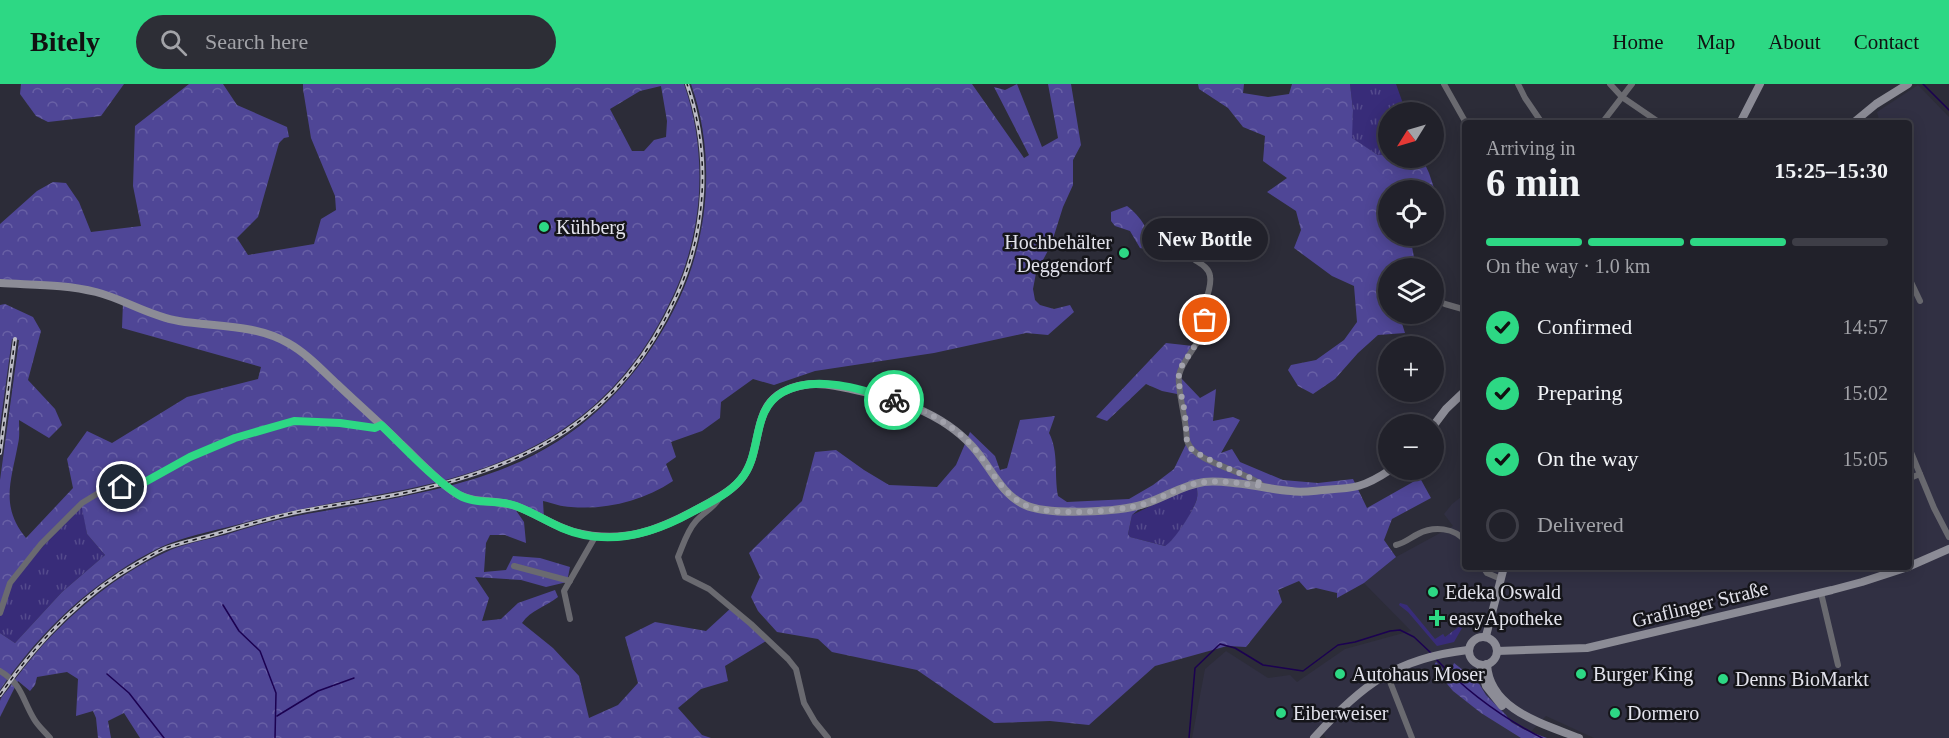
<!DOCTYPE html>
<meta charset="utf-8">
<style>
:root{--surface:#21212a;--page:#2d2e36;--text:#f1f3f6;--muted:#a2a3a8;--line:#3e3e47;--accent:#2dd884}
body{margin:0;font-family:"Times New Roman",serif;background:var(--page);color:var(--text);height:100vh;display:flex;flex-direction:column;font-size:22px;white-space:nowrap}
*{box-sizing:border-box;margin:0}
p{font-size:20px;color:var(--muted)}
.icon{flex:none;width:33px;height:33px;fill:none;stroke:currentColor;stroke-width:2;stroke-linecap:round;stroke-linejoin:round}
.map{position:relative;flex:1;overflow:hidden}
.panel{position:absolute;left:1462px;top:36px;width:450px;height:450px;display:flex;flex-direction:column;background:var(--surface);border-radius:6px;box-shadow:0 3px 15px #0003,0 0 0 2px var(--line)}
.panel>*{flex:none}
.needle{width:39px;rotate:233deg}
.buttons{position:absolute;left:1378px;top:18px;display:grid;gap:12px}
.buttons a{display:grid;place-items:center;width:66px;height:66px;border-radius:50%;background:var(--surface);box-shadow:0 3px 15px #0003,0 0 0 2px var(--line);font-size:30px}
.pin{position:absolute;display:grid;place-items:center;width:51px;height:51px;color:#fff;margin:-26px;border:3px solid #fff;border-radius:50%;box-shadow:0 2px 6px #0007}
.courier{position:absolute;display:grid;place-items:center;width:60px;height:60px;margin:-30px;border:4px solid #2dd884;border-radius:50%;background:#fff;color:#222;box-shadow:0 2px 8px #0007}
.bubble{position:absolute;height:42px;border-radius:21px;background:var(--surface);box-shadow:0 3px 15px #0003,0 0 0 2px var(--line);font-size:20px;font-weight:700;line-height:42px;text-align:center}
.head em{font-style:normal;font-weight:700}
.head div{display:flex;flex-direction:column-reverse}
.head{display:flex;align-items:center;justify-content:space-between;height:102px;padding:0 24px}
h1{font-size:39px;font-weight:700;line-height:45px}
.bar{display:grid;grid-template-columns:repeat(4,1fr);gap:9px 6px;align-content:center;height:72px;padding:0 24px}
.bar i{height:8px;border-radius:4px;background:var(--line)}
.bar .on{background:var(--accent)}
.bar p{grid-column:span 4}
ol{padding:0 24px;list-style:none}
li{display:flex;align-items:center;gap:18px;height:66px}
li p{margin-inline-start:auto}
li .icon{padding:6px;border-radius:50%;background:var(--accent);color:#111;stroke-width:4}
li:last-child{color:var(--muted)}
li i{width:33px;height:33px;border:3px solid var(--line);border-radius:50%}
header{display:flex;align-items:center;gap:36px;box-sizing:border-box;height:84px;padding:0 30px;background:var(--accent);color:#111}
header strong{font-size:28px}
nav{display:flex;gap:33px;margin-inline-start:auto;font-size:21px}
.search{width:420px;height:54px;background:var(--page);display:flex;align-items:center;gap:15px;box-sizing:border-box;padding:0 21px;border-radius:33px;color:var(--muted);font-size:22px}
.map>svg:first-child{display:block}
</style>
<header>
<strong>Bitely</strong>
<div class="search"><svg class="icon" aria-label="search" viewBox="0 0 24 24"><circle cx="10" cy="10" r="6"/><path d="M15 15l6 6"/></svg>Search here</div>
<nav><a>Home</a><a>Map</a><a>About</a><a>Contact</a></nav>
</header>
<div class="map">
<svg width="1949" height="654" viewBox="0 0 1949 654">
<defs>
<pattern id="grass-tufts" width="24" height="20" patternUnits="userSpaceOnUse" patternTransform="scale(1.5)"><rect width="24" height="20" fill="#382c79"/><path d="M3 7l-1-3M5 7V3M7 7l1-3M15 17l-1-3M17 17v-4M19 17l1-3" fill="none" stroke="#544a8c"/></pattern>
<pattern id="forest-crowns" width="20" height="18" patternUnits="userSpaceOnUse" patternTransform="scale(1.5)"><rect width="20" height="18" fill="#4f4696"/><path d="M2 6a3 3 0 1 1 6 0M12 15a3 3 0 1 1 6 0" fill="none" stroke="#6860a5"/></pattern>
</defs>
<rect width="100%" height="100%" fill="#2c2c38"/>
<!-- built -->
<g fill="#313043">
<path d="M684,0H691L694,9L705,67L706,97L704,122L701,150L693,179L674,226L639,281L619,306L595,330L565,352L534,370L479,392L406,411L278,435L166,468L121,492L92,514L58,544L25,580L0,617V606L20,577L54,540L89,509L117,487L164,462L277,429L405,405L477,386L531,365L562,347L591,325L615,302L634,278L668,223L687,177L695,149L700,97L699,67Z"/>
<path d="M1918,1L1949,33V654H1594L1546,632L1525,654H1326L1319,642L1309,654H1192L1205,585L1226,567L1268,594L1290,591L1297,598L1345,565L1411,547L1364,499L1396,473L1453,442L1444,430L1452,420L1465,410L1466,483H1910V39H1880L1877,28Z"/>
<path d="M12,254L18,255L0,395V344Z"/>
</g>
<!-- grass -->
<g fill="url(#grass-tufts)">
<path d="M1350,0H1396L1406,28H1389V71H1378L1351,54L1353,26Z"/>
<path d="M1196,400C1197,404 1198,410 1197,414C1194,426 1176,456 1165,462L1130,453L1128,450L1132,431Z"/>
<path d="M82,419L87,450L105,471L62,508L15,559L0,549V529L10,499Z"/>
<path d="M1400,519L1407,521L1435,555L1443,550L1445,553L1460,542L1462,544L1454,558L1437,562L1408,528L1399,521Z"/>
</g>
<!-- forest -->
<g fill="url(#forest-crowns)" fill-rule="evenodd">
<path d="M21,0H124L101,32L48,38L36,32L20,10Z"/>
<path d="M189,0H223L237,21L287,43L289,53L284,54L279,59L258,133L237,154L248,171L314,160L321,135L336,126L335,112L311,54L303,5V0H684C708,69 704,146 673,212C617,333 528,380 403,406C347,417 291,425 236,441C213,447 182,453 161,463C95,495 41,546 0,606V549L15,559L62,508L105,471L87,450L81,419L10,499L0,529V396L19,256L12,255L0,342V221L5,220L33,233L41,247L28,296L55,325L62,341L49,354L19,336C19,344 20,352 18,360C11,398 0,422 26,454L73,404L67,375L87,347L112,359L187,313L258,295L261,283L122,244L123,218L96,208L0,199V140L37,107L53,98L66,99L79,118L91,148L141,142L133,102L135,42ZM661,2L667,37L666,53L654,56L644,67H632L610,25L640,7Z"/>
<path d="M691,0H972L1024,74L1029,71L994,3L1005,6L1017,0L1042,63L1058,54L1048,0H1071L1081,61L1073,76V101L1063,123L1051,161L1036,189L1033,205L1035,216L1040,221L1054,225L1070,221L1074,228L1048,251L1026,249L934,269L815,287L774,301L753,295L721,318L720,334L702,347L671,358L676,373L666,380L673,397C643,417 607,426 571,423C562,423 552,419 543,417L544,435L515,425L524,438L526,459L505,451H490L486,459L484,488L506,486L513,472L540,474L570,483L567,498L546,503L521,496L475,493L489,514L482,537L501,535L518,519L555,506L558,513C545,523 531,526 522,539L553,564L579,592L589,634L618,621L638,599L625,553L655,538L706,547L731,524L766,557L725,582L728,597L701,605L678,624L702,651L711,654H140L124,629L108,637L111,654H98L96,634L93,627L76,632L78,595L67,588L37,593L35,601L30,607L18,597L0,633C0,629 0,622 0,617C1,613 6,608 9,604C19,589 30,576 42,562C77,524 117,491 164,469C182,460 205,456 225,451C244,445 263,439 282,435C363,418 459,409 534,371C600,337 649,280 680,213C710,148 715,68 691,0Z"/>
<path d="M1198,0H1244L1243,9L1268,13L1289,10L1292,0H1350L1353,26L1352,54L1378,71H1389V74H1422L1429,89L1444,134L1434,138V106H1389V152H1410L1416,184H1389V230H1399L1405,249L1378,251L1358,269L1335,295L1313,310L1298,302L1288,286L1291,281L1316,276L1344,256L1357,238L1354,202L1332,192L1294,164L1301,146L1296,127L1267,108L1287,94L1263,77L1265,52L1243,43L1228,24L1199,5Z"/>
<path d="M1127,122C1141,133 1152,148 1150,166L1140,164L1130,147L1115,142L1111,137V128Z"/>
<path d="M1166,259L1193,262L1182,285L1181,294L1200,314L1216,305L1213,337L1233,333L1240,336L1221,369L1232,365L1240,378L1283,396L1318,399L1353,395L1367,424L1420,394L1431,414L1392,435L1384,456L1396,473L1364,499L1337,514V509L1316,504L1307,506L1299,497L1278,506L1282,518L1246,563L1227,562L1155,582L1089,641L1050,637L994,639L917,586L832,568L818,555L777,548L758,527L751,513L760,493L749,469L802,417L815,368L836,366L864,386L889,401L937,403L956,381L970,348L995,372L1000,386L1007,384L1020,336L1055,332L1049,349C1059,368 1054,391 1058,412L1067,418L1129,415L1153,401L1174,385L1187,358L1182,311L1162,307L1146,300L1107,337L1096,333ZM1196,400C1197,404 1198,410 1197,414C1195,425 1174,457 1165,462L1130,453L1128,450L1132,431L1138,426Z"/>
<path d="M1436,578L1444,586L1451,587L1454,579L1478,598L1486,611L1506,631L1511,638L1523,645L1547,654H1521L1481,629L1453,607L1433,583Z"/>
</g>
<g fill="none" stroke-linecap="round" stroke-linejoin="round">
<!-- stream -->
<g stroke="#1b0151" stroke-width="1.5">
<path d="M1923,0L1949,26"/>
<path d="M223,521L239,547L260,567L276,609L275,654"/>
<path d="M1436,575C1466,607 1503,634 1542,654"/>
<path d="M107,590L129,609L164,654"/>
<path d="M277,632L318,607L354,594"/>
<path d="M1189,654L1195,584L1220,560L1235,564L1263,581L1303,587L1338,561L1355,558L1390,547L1400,546L1414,553L1431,569"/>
</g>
<!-- street -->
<g stroke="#6a6a70" stroke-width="6">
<path d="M1444,0L1466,39"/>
<path d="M1518,0L1525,14L1542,39"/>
<path d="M1610,0L1622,13L1660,39"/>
<path d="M1602,39L1632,0"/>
<path d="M1195,176C1201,180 1209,184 1210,192C1212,201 1207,211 1205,220C1203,232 1206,244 1199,255C1193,267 1182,278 1179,291C1177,303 1185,332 1186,346C1187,350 1186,356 1188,359C1196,379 1247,387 1263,402"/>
<path d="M1910,196L1920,217"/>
<path d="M1434,215L1445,220L1466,226"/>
<path d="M1910,366L1934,424L1949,453"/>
<path d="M1910,394L1920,390"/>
<path d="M720,413C714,424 704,428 696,437C687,447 683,461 678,473L685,493L709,505L751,540L788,575L796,585L804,619L815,638L828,654"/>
<path d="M1396,461C1405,459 1410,454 1418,450C1433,442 1455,443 1466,458"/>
<path d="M514,482L570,497"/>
<path d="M1483,483L1487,489L1501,495"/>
<path d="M1821,509L1838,581"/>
<path d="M0,529L10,499L41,460L82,419L100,408L145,398L190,373L235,354L294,337L340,339L375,344L381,341"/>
<path d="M570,535L564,507L595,453"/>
<path d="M0,587C22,600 22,615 34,635C38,642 45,648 50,654"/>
<path d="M1387,590L1412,654"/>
</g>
<!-- secondary -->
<g stroke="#8c8c96" stroke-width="8">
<path d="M1740,39L1760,0"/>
<path d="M1853,39L1876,20L1908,0"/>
<path d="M0,199C31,201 65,200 96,208C124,215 149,232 179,237C215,243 255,240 288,259C306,269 321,285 337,300C358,320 380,339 401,360C418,376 435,395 454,408C470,419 490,416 508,420C531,425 551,442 574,448C624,461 660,446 703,422C717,414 732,407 742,394C767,362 745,311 804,301C820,298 836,302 851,305C895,314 941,328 972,362C990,381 1000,410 1025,421C1049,432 1119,428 1144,420C1164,414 1182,401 1204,398C1217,396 1230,399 1243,400C1259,402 1275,406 1291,407C1301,409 1312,407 1323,406C1354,404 1363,404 1390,386"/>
<path d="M1434,341L1446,325L1466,306"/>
<path d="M1910,482L1949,465"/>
<path d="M1486,552L1504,483"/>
<circle cx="1483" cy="567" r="14"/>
<path d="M1497,567L1587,564L1832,506L1862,498L1908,483"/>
<path d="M1487,580C1489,626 1544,640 1579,654"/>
<path d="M1480,581L1486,602L1502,622"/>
<path d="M1314,654C1361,601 1397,574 1468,566"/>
</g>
<defs>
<g id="rail">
<path d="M0,369L15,255"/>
<path d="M0,611C37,558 81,511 138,479C147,474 156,468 166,464C182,458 199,455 216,450C236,444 256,438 276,433C318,422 362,418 404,409C530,382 620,335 676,213C707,147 711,69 687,0"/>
</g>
</defs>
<!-- rail casing -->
<use href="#rail" stroke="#bbbbc5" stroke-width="4"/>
<!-- rail -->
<use href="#rail" stroke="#15151a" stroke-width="1.5" stroke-dasharray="4.5" stroke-linecap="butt"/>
</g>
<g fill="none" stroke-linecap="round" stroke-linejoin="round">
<!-- done -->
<path stroke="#a2a2ac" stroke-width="6" stroke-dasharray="0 10.8" d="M894,316C925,325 954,341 975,365C991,384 1002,411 1027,422C1050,432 1119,428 1144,420C1163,414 1180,402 1199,399C1220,395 1242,400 1263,402L1256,396L1220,381L1193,367L1187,359L1185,329L1178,295L1181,283L1200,254L1205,236"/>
<!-- route -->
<path stroke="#2dd884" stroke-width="8" d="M122,403L145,398L190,373L235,354L294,337L340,339L375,344L381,341C403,362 434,396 459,411C475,421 498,415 516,422C532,428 546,437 562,444C606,463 651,451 692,428C709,419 729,410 741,395C763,370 750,326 783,308C815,290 862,305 894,316"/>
</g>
<!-- markers -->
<g fill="#2dd884" stroke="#15151a" stroke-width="2">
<circle cx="544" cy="143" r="6"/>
<circle cx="1124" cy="169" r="6"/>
<circle cx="1433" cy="508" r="6"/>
<path d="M1434 525h6v6h6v6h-6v6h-6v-6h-6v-6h6z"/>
<circle cx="1340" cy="590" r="6"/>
<circle cx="1581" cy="590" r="6"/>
<circle cx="1723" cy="595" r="6"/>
<circle cx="1281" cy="629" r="6"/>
<circle cx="1615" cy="629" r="6"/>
</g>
<g text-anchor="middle" stroke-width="5" stroke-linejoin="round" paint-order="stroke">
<!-- poi labels -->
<g font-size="20" fill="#e2e2eb" stroke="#15151a" text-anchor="start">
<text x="556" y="150">Kühberg</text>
<text x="1112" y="165" text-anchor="end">Hochbehälter<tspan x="1112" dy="23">Deggendorf</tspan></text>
<text x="1445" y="515">Edeka Oswald</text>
<text x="1449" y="541">easyApotheke</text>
<text x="1352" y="597">Autohaus Moser</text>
<text x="1593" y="597">Burger King</text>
<text x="1735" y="602">Denns BioMarkt</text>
<text x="1293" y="636">Eiberweiser</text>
<text x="1627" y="636">Dormero</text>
</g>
<!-- street labels -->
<g font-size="20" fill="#e2e2eb" stroke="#15151a">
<text transform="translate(1700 520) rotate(-14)" y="7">Graflinger Straße</text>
</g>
</g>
</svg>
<div class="buttons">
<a><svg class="needle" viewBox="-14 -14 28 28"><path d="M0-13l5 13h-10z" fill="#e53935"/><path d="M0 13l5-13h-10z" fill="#a2a3a8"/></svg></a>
<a><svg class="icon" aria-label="locate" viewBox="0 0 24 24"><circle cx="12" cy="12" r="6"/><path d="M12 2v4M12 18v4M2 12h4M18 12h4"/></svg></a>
<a><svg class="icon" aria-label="layers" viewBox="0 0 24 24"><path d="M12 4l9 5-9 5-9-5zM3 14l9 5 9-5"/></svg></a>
<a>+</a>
<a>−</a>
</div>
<div class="pin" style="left:1205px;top:236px;background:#ea580c"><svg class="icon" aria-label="bag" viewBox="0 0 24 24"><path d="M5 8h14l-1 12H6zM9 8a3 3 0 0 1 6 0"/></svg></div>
<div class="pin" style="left:122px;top:403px;background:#1f2937"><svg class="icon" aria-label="home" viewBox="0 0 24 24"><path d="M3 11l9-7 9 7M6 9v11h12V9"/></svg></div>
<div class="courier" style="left:894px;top:316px"><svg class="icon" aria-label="bike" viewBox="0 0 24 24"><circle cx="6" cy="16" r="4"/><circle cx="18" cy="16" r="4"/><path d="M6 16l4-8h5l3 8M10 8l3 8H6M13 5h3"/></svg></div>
<div class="bubble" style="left:1142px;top:134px;width:126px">New Bottle</div>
<section class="panel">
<div class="head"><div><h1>6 min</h1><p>Arriving in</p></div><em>15:25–15:30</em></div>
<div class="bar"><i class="on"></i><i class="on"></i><i class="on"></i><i></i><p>On the way · 1.0 km</p></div>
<ol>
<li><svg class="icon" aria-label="check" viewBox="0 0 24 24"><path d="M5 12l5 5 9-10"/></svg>Confirmed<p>14:57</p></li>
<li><svg class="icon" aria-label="check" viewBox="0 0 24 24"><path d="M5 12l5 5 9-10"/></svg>Preparing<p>15:02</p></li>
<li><svg class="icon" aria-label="check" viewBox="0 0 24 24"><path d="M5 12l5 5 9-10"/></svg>On the way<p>15:05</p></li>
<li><i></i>Delivered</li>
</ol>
</section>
</div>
